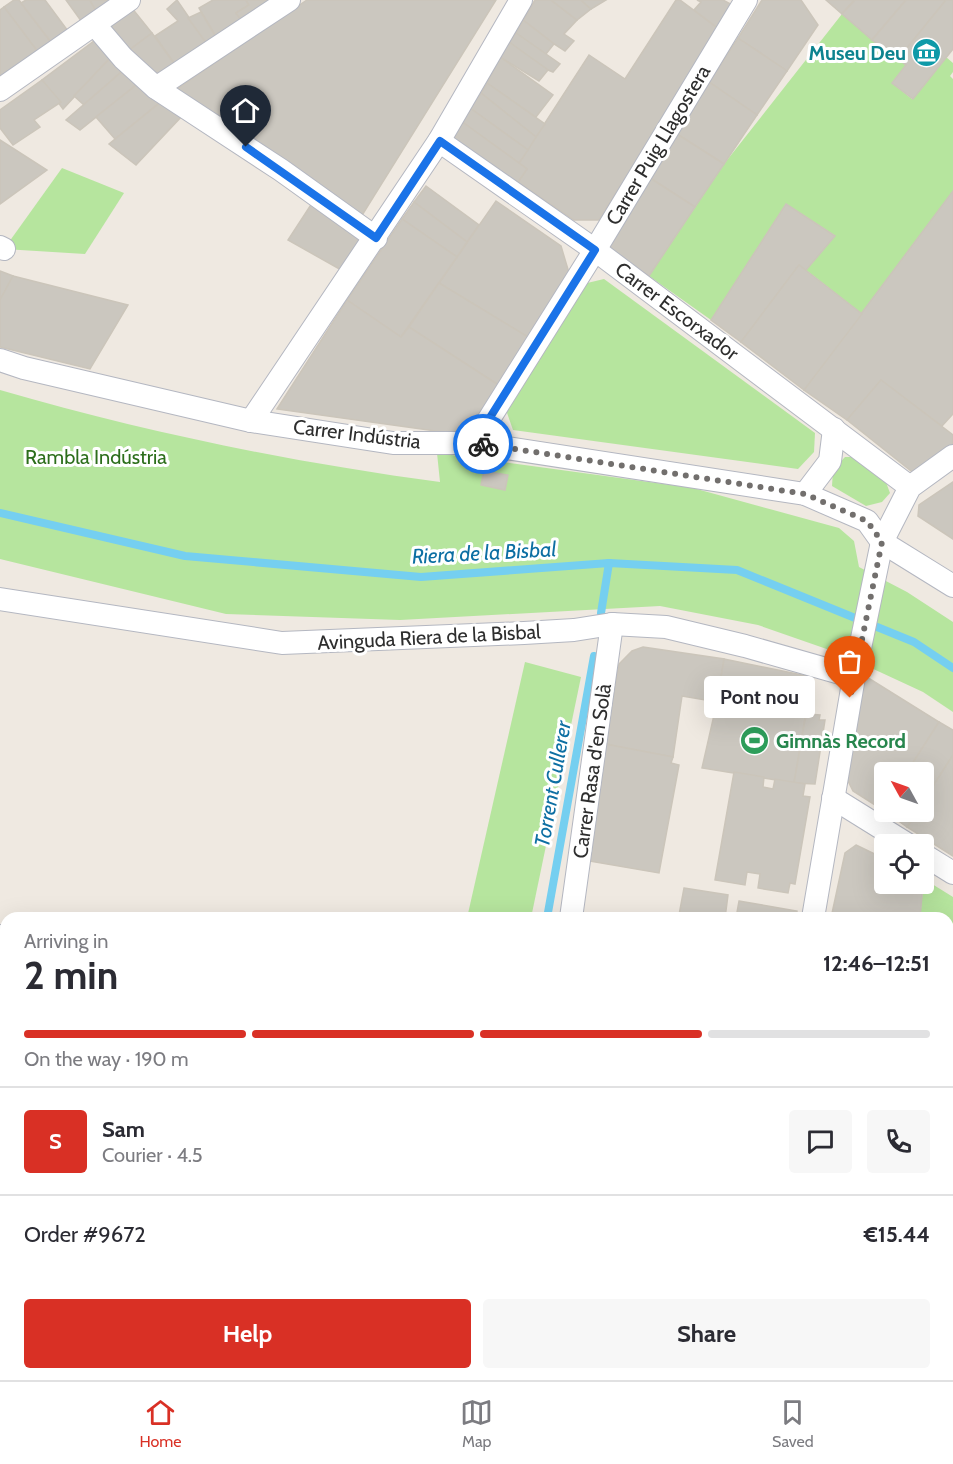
<!DOCTYPE html>
<meta charset="utf-8">
<style>
:root{--surface:#fff;--page:#f7f7f7;--text:#2b2b33;--muted:#7c7c81;--line:#e1e1e2;--accent:#d93025}
body{margin:0;font-family:Cabin,sans-serif;background:var(--page);color:var(--text);height:100vh;display:flex;flex-direction:column;font-size:22px;white-space:nowrap}
*{box-sizing:border-box;margin:0}
p{font-size:20px;color:var(--muted)}
.icon{flex:none;width:33px;height:33px;fill:none;stroke:currentColor;stroke-width:2;stroke-linecap:round;stroke-linejoin:round}
.map{position:relative;flex:1;overflow:hidden}
.details{position:absolute;left:0px;top:912px;width:954px;height:468px;display:flex;flex-direction:column;background:var(--surface);border-radius:18px 18px 0 0;box-shadow:0 6px 24px #0002}
.details>*{flex:none}
.needle{width:39px;rotate:310deg}
.tools{position:absolute;left:874px;top:762px;display:grid;gap:12px}
.tools a{display:grid;place-items:center;width:60px;height:60px;border-radius:6px;background:var(--surface);box-shadow:0 6px 24px #0002;font-size:30px}
.pin{position:absolute;display:grid;place-items:center;width:51px;height:51px;color:#fff;margin:-62px -26px;border-radius:50% 50% 50% 0;rotate:-45deg;box-shadow:0 0 6px #0007}
.pin .icon{rotate:45deg}
.courier{position:absolute;display:grid;place-items:center;width:60px;height:60px;margin:-30px;border:4px solid #1a73e8;border-radius:50%;background:#fff;color:#222;box-shadow:0 2px 8px #0007}
.bubble{position:absolute;height:42px;border-radius:6px;background:var(--surface);box-shadow:0 6px 24px #0002;font-size:20px;font-weight:800;line-height:42px;text-align:center}
.headline em{font-style:normal;font-weight:800}
.headline div{display:flex;flex-direction:column-reverse}
.headline{display:flex;align-items:center;justify-content:space-between;height:102px;padding:0 24px}
h1{font-size:39px;font-weight:800;line-height:45px}
.bar{display:grid;grid-template-columns:repeat(4,1fr);gap:9px 6px;align-content:center;height:72px;padding:0 24px}
.bar i{height:8px;border-radius:4px;background:var(--line)}
.bar .on{background:var(--accent)}
.bar p{grid-column:span 4}
.line{display:flex;align-items:center;gap:15px;padding:0 24px;border-top:2px solid var(--line)}
.line div{flex:1}
.round{display:grid;place-items:center;flex:none;width:63px;height:63px;border-radius:6px;background:var(--page)}
.cta{display:flex;gap:12px;margin-top:auto;padding:12px 24px}
.cta a{flex:1;height:69px;border-radius:6px;background:var(--accent);color:#fff;font-size:24px;font-weight:800;line-height:69px;text-align:center}
.cta a+a{background:var(--page);color:var(--text)}
.tabs{display:flex;justify-content:space-around;align-items:center;height:84px;border-top:2px solid var(--line);background:var(--surface);font-size:16px;color:var(--muted)}
.tabs a{display:grid;justify-items:center;gap:3px}
.tabs .on{color:var(--accent)}
.map>svg:first-child{display:block}
</style>
<div class="map">
<svg width="953" height="1380" viewBox="0 0 953 1380">
<rect width="100%" height="100%" fill="#efe9e1"/>
<!-- green -->
<g fill="#b6e59e">
<path d="M842,14L906,65L892,83L912,99L946,57L953,63V72L950,76L953,79V191L862,314L806,270L834,235L786,204L711,320L649,276L724,164Z"/>
<path d="M62,168L124,193L85,254L4,249Z"/>
<path d="M604,279L815,433L814,452L798,469L513,430L506,410L583,284Z"/>
<path d="M0,390C145,432 290,462 440,482L437,453L693,488L839,528L854,541L859,567L907,592L953,622V712L923,692L841,654L758,625L660,606L400,620L226,614L0,559Z"/>
<path d="M845,457H859L884,477L890,493L882,502L866,506L832,486L833,470Z"/>
<path d="M525,662L581,677L531,918H467Z"/>
<path d="M924,879L953,897V983H948V918H920Z"/>
<path d="M0,945L6,947L7,1374L2,1380H0Z"/>
</g>
<g fill="none" stroke-linecap="round" stroke-linejoin="round">
<!-- stream -->
<g stroke="#75cff0" stroke-width="8">
<path d="M0,513L185,556L421,577L609,563L737,570L914,642L953,668"/>
<path d="M601,613L609,563"/>
<path d="M547,918L594,656"/>
<path d="M63,1380L67,1374"/>
</g>
</g>
<!-- building -->
<g fill="#cbc7bf" stroke="#cbc5ba" stroke-width="1.5">
<path d="M14,0H19L51,42L38,52L4,7Z"/>
<path d="M26,0H45L68,31L51,42L21,3Z"/>
<path d="M66,0H90L98,15L84,25Z"/>
<path d="M90,0H110L98,15Z"/>
<path d="M177,0L210,48L178,69L155,36L178,21L167,9Z"/>
<path d="M213,0H246L249,5L236,13L245,25L219,42L199,8Z"/>
<path d="M246,0H283L245,25L236,13L249,5Z"/>
<path d="M307,0H496L361,217L174,91Z"/>
<path d="M535,0H551L577,20L564,34L574,41L565,51L554,44L523,20Z"/>
<path d="M551,0H581L591,9L577,20Z"/>
<path d="M581,0H606L591,9Z"/>
<path d="M676,0H680L719,29L599,220H574L518,182L527,169L519,163L589,55L625,79Z"/>
<path d="M697,0H723L736,7L719,29L694,10L701,2Z"/>
<path d="M762,0H801L818,25L787,71L738,38Z"/>
<path d="M826,0H854L842,14Z"/>
<path d="M855,0H906L872,40L842,14Z"/>
<path d="M906,0H946L898,59L872,40Z"/>
<path d="M946,0H953V49L913,99L892,83L906,65L898,59Z"/>
<path d="M4,7L38,52L0,79V10Z"/>
<path d="M131,7L152,33L128,51L110,30L112,20Z"/>
<path d="M201,12L219,42L210,48L188,18Z"/>
<path d="M523,20L554,44L546,54L516,33Z"/>
<path d="M152,33L178,69L161,80L128,51Z"/>
<path d="M516,33L546,54L560,64L553,72L548,70L509,42Z"/>
<path d="M98,38L113,55L63,109L42,80Z"/>
<path d="M738,38L787,71L757,115L709,82Z"/>
<path d="M509,42L548,70L539,81L500,57Z"/>
<path d="M113,55L126,68L84,105L74,96Z"/>
<path d="M500,57L553,95L536,117L487,83Z"/>
<path d="M126,68L140,82L80,130L66,120Z"/>
<path d="M42,80L61,102L34,120L40,127L13,145L0,128V110Z"/>
<path d="M140,82L162,101L115,139L96,117Z"/>
<path d="M709,82L757,115L724,164L677,134Z"/>
<path d="M487,83L545,124L536,137L481,93Z"/>
<path d="M481,93L536,137L528,150L470,108Z"/>
<path d="M162,101L182,116L136,165L109,144Z"/>
<path d="M470,108L528,150L519,163L461,121Z"/>
<path d="M461,121L527,169L518,182L513,184L454,140L456,130Z"/>
<path d="M677,134L724,164L695,207L650,178Z"/>
<path d="M0,140L47,170L0,204Z"/>
<path d="M650,178L695,207L649,276L605,246Z"/>
<path d="M426,186L479,225L467,242L414,202Z"/>
<path d="M953,191V414L942,426L881,380L847,420L804,390Z"/>
<path d="M314,200L359,234L361,244L343,271L288,240Z"/>
<path d="M496,201L561,246L569,273L528,337L439,283Z"/>
<path d="M414,202L467,242L457,257L402,219Z"/>
<path d="M786,204L835,236L806,270L799,265L741,342L711,320Z"/>
<path d="M402,219L457,257L401,337L347,300Z"/>
<path d="M799,265L862,314L804,390L741,342Z"/>
<path d="M0,271L13,276L0,300Z"/>
<path d="M13,276L128,305L90,369L0,347V300Z"/>
<path d="M439,283L528,337L500,386L409,327Z"/>
<path d="M347,300L401,337L409,327L500,386L478,421L450,433L277,409Z"/>
<path d="M881,380L953,435V448L915,474L847,420Z"/>
<path d="M484,471L508,475L505,490L481,485Z"/>
<path d="M953,482V539L918,516L919,505Z"/>
<path d="M643,647L724,659L717,702L682,696L673,757L605,744L619,664L632,651Z"/>
<path d="M724,659L812,677L794,783L702,768L717,702Z"/>
<path d="M865,676L939,722L907,772H885V808L883,810L853,791L846,777Z"/>
<path d="M806,714L820,715L819,720H825L815,784L794,783Z"/>
<path d="M939,722L953,730V755L924,800V772H907Z"/>
<path d="M605,744L673,757L671,763L679,765L659,873L589,861Z"/>
<path d="M953,755V856L907,827L917,812H924V800Z"/>
<path d="M734,772L764,777L763,787L773,789L775,779L805,784L803,796L810,797L795,884L790,883L788,893L758,888L760,874L747,872L745,885L715,880Z"/>
<path d="M885,808V812H917L907,827L883,810Z"/>
<path d="M856,845L885,859V884H923L920,918H831L845,853Z"/>
<path d="M684,888L728,895L725,918H693L679,915Z"/>
<path d="M739,901L797,911L796,918H736Z"/>
<path d="M948,985H953V1079L948,1080Z"/>
<path d="M953,1128V1167L948,1168V1129Z"/>
<path d="M951,1273L953,1279V1346L948,1347V1274Z"/>
<path d="M94,1374H117L122,1380H91Z"/>
<path d="M117,1374H143L149,1380H122Z"/>
<path d="M143,1374H170L175,1380H149Z"/>
<path d="M170,1374H200L193,1380H175Z"/>
<path d="M369,1374H397L406,1380H365Z"/>
<path d="M473,1374H543V1380H474Z"/>
<rect x="543" y="1374" width="80" height="6"/>
</g>
<g fill="none" stroke-linecap="round" stroke-linejoin="round">
<defs>
<path id="lane" d="M0,931L6,934"/>
<g id="street">
<path d="M95,25L123,58L156,88L281,170L376,238"/>
<path d="M156,88L289,0"/>
<path d="M0,90L129,0"/>
<path d="M439,141L595,250L910,487"/>
<path d="M0,247L4,249"/>
<path d="M0,360L24,368L251,421L393,443H474L805,494L867,521L882,542L953,586"/>
<path d="M251,421L439,141L521,0"/>
<path d="M474,443L595,250L746,0"/>
<path d="M805,494L830,461L834,429"/>
<path d="M0,599L282,643L524,633L574,630L612,624L666,627L745,646L854,677"/>
<path d="M833,798L907,844"/>
<path d="M924,855L953,873"/>
<path d="M571,918L612,624"/>
<path d="M813,918L854,677L882,542L910,487L953,456"/>
<path d="M948,1108H953"/>
<path d="M0,1301L6,1308"/>
<path d="M948,1365L953,1364"/>
<path d="M436,1374L444,1380"/>
<path d="M653,1374L654,1380"/>
<path d="M825,1374V1380"/>
<path d="M31,1380L34,1374"/>
<path d="M211,1380L218,1374"/>
<path d="M334,1380L335,1374"/>
<path d="M864,1380L897,1374"/>
</g>
</defs>
<!-- lane casing -->
<use href="#lane" stroke="#b4b7c1" stroke-width="14"/>
<!-- street casing -->
<use href="#street" stroke="#b4b7c1" stroke-width="24"/>
<!-- path -->
<path stroke="#c9c9c9" stroke-width="4" stroke-dasharray="4.5 3" stroke-linecap="butt" d="M0,1067L6,1066"/>
<!-- lane -->
<use href="#lane" stroke="#fff" stroke-width="12"/>
<!-- street -->
<use href="#street" stroke="#fff" stroke-width="22"/>
</g>
<g fill="none" stroke-linecap="round" stroke-linejoin="round">
<!-- done -->
<path stroke="#726f6d" stroke-width="6" stroke-dasharray="0 10.8" d="M483,444L805,494L867,521L882,542L850,698"/>
<!-- route -->
<path stroke="#1a73e8" stroke-width="8" d="M246,147L376,238L440,141L595,250L474,443L483,444"/>
</g>
<!-- icons -->
<defs>
<symbol id="museum-disc" viewBox="-11 -11 22 22"><circle r="9.5" fill="#0f9aa8" stroke="#fff"/><path d="M0-6L6-3V-2H-6V-3ZM-5-1h2V3h-2ZM-1-1h2V3h-2ZM3-1h2V3H3ZM-6 4H6V6H-6Z" fill="#fff"/></symbol>
<symbol id="stadium-disc" viewBox="-11 -11 22 22"><circle r="9.5" fill="#2e9e5b" stroke="#fff"/><path d="M0-5a6.5 5 0 1 0 0 10a6.5 5 0 1 0 0-10ZM-3.5-1.8h7v3.6h-7Z" fill="#fff"/></symbol>
</defs>
<g fill-rule="evenodd">
<use href="#museum-disc" x="910" y="36" width="33" height="33"/>
<use href="#stadium-disc" x="738" y="724" width="33" height="33"/>
</g>
<g text-anchor="middle" stroke-width="6" stroke-linejoin="round" paint-order="stroke">
<!-- culture labels -->
<g font-size="20" font-weight="bold" fill="#0d838f" stroke="#fff" text-anchor="end">
<text x="906" y="60">Museu Deu</text>
</g>
<!-- street labels -->
<g font-size="20" fill="#2e2e2e" stroke="#fff">
<text transform="translate(658 145) rotate(-59)" y="7">Carrer Puig Llagostera</text>
<text transform="translate(677 311) rotate(37)" y="7">Carrer Escorxador</text>
<text transform="translate(357 434) rotate(7)" y="7">Carrer Indústria</text>
<text transform="translate(429 637) rotate(-3)" y="7">Avinguda Riera de la Bisbal</text>
<text transform="translate(592 771) rotate(-82)" y="7">Carrer Rasa d'en Solà</text>
</g>
<!-- park labels -->
<g font-size="20" fill="#2c6e1b" stroke="#fff">
<text x="96" y="464">Rambla Indústria</text>
</g>
<!-- leisure labels -->
<g font-size="20" font-weight="bold" fill="#27864d" stroke="#fff" text-anchor="start">
<text x="776" y="748">Gimnàs Record</text>
</g>
<!-- water labels -->
<g font-size="21" font-style="italic" fill="#0d6fa3" stroke="#fff">
<text transform="translate(484 553) rotate(-3)" y="7">Riera de la Bisbal</text>
<text transform="translate(553 784) rotate(-80)" y="7">Torrent Cullerer</text>
</g>
</g>
</svg>
<div class="tools">
<a><svg class="needle" viewBox="-14 -14 28 28"><path d="M0-13l5 13h-10z" fill="#e53935"/><path d="M0 13l5-13h-10z" fill="#7c7c81"/></svg></a>
<a><svg class="icon" aria-label="locate" viewBox="0 0 24 24"><circle cx="12" cy="12" r="6"/><path d="M12 2v4M12 18v4M2 12h4M18 12h4"/></svg></a>
</div>
<div class="pin" style="left:850px;top:698px;background:#ea580c"><svg class="icon" aria-label="bag" viewBox="0 0 24 24"><path d="M5 8h14l-1 12H6zM9 8a3 3 0 0 1 6 0"/></svg></div>
<div class="pin" style="left:246px;top:147px;background:#1f2937"><svg class="icon" aria-label="home" viewBox="0 0 24 24"><path d="M3 11l9-7 9 7M6 9v11h12V9"/></svg></div>
<div class="courier" style="left:483px;top:444px"><svg class="icon" aria-label="bike" viewBox="0 0 24 24"><circle cx="6" cy="16" r="4"/><circle cx="18" cy="16" r="4"/><path d="M6 16l4-8h5l3 8M10 8l3 8H6M13 5h3"/></svg></div>
<div class="bubble" style="left:704px;top:676px;width:111px">Pont nou</div>
<section class="details">
<div class="headline"><div><h1>2 min</h1><p>Arriving in</p></div><em>12:46–12:51</em></div>
<div class="bar"><i class="on"></i><i class="on"></i><i class="on"></i><i></i><p>On the way · 190 m</p></div>
<div class="line" style="height:108px"><b class="round" style="background:var(--accent);color:#fff">S</b><div><b>Sam</b><p>Courier · 4.5</p></div><a class="round"><svg class="icon" aria-label="chat" viewBox="0 0 24 24"><path d="M4 5h16v11H9l-5 4z"/></svg></a><a class="round"><svg class="icon" aria-label="phone" viewBox="0 0 24 24"><path d="M5 4h4l2 5-3 2q2 4 5 5l2-3 5 2v4C11 20 4 13 5 4z"/></svg></a></div>
<div class="line" style="height:78px"><div>Order #9672</div><b>€15.44</b></div>
<div class="cta"><a>Help</a><a>Share</a></div>
</section>
</div>
<nav class="tabs">
<a class="on"><svg class="icon" aria-label="home" viewBox="0 0 24 24"><path d="M3 11l9-7 9 7M6 9v11h12V9"/></svg>Home</a>
<a><svg class="icon" aria-label="map" viewBox="0 0 24 24"><path d="M3 6l6-2 6 2 6-2v14l-6 2-6-2-6 2zM9 4v14M15 6v14"/></svg>Map</a>
<a><svg class="icon" aria-label="saved" viewBox="0 0 24 24"><path d="M7 4h10v16l-5-4-5 4z"/></svg>Saved</a>
</nav>
